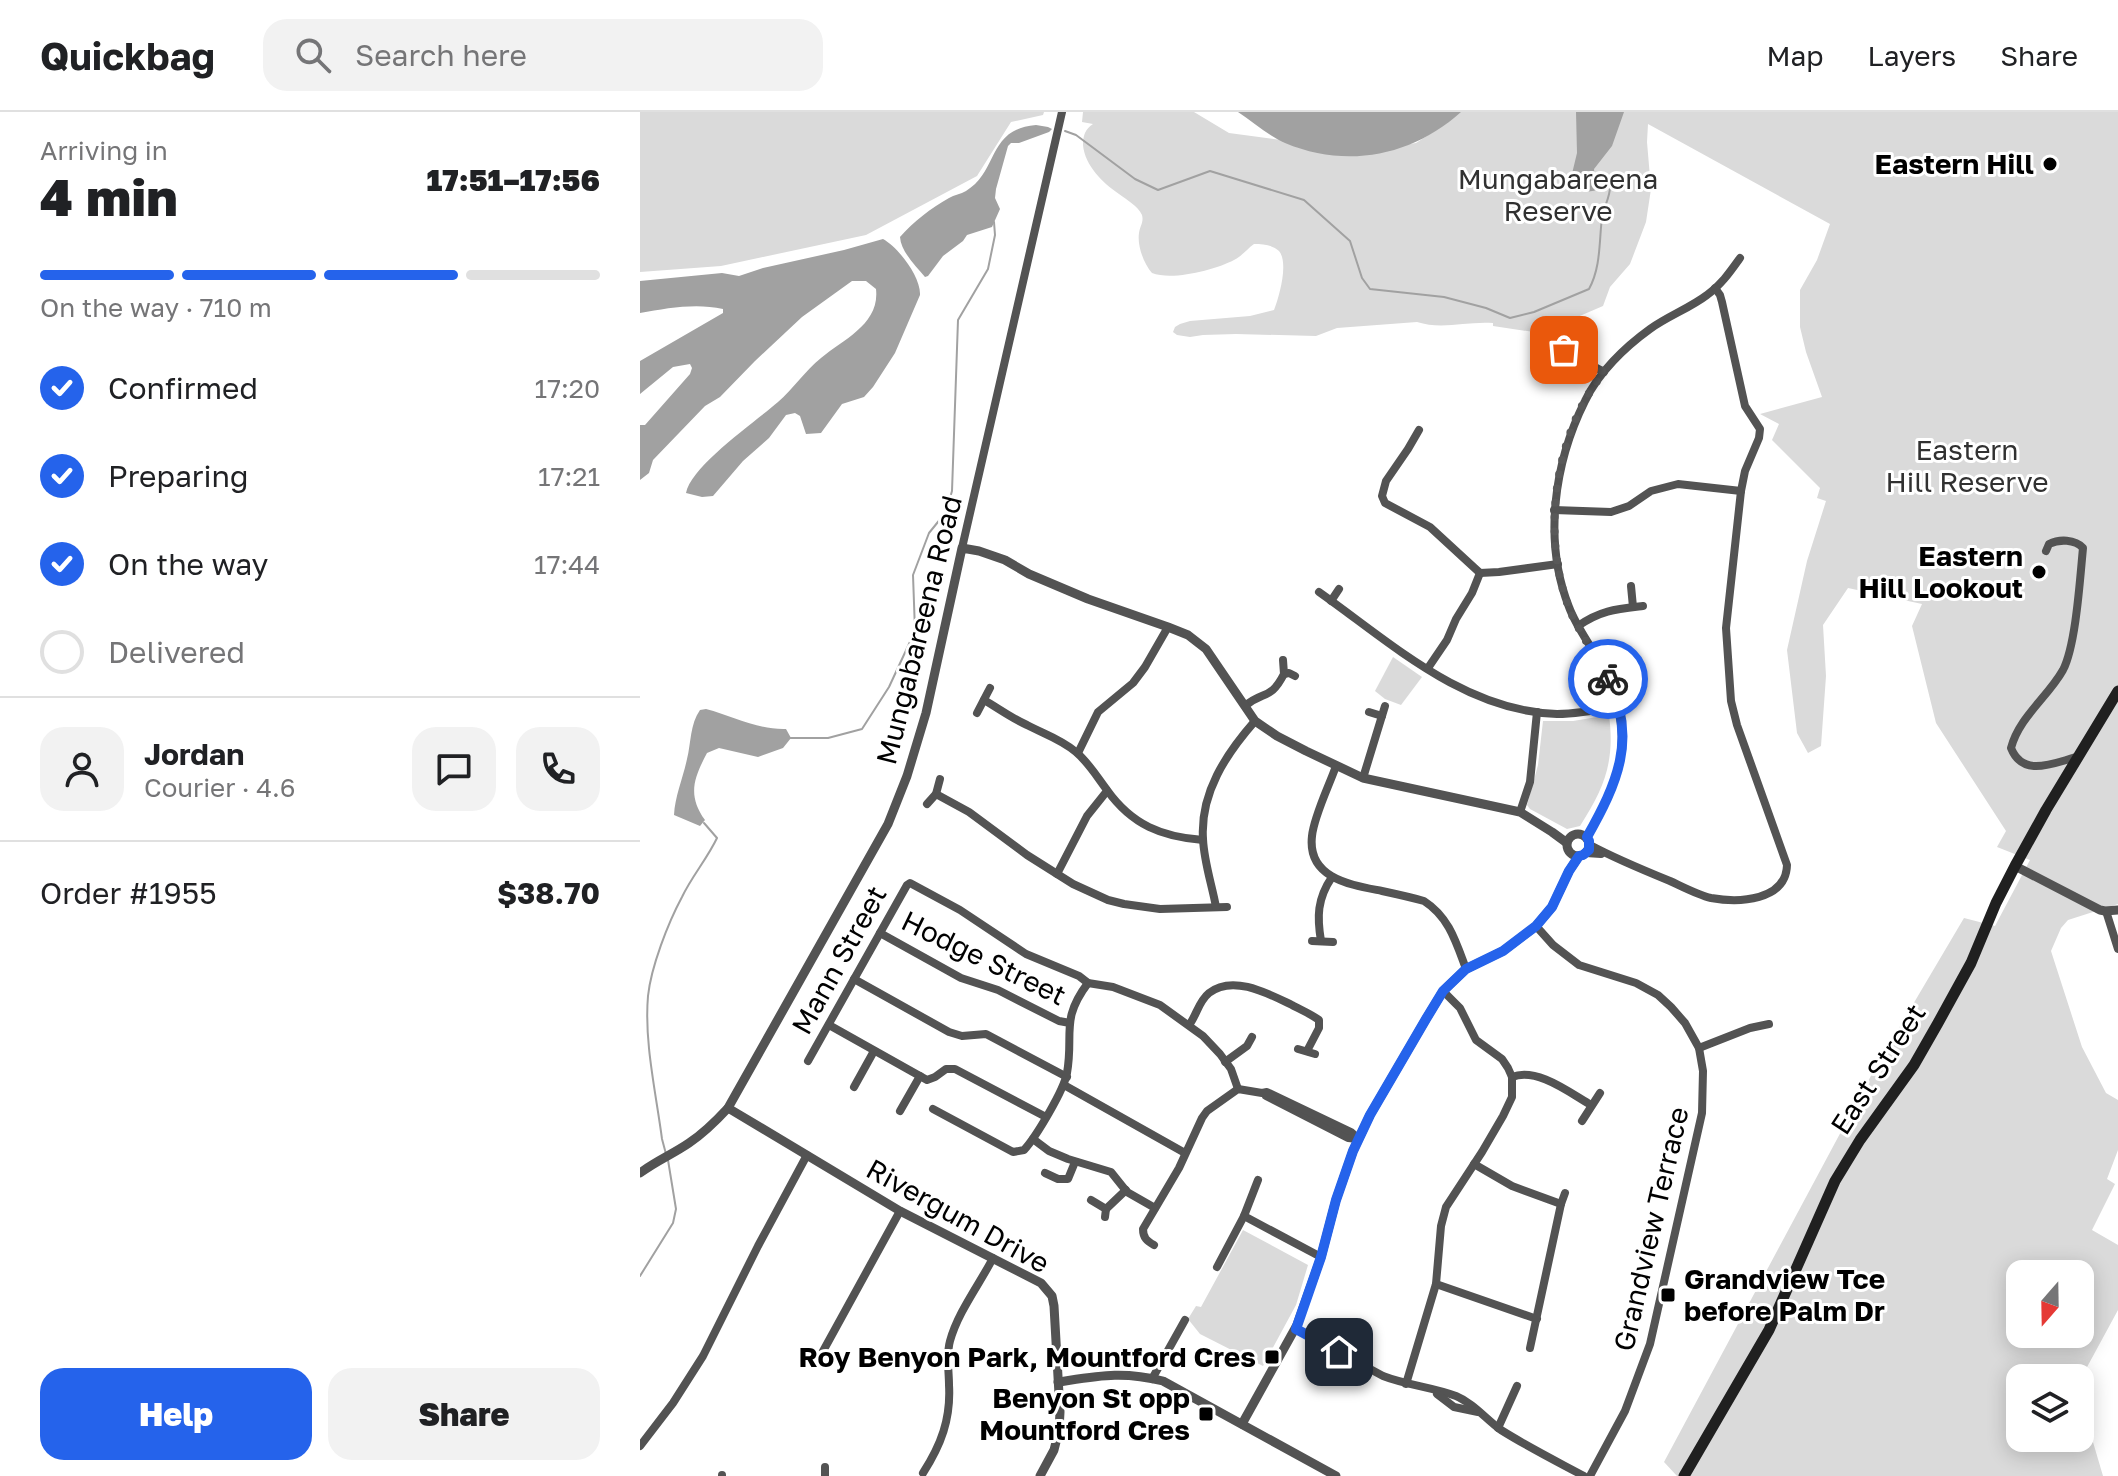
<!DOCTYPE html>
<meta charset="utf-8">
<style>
:root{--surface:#fff;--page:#f2f2f2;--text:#202124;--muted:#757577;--line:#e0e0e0;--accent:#2563eb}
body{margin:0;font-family:"Golos Text",sans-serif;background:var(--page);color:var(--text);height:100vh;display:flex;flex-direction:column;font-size:30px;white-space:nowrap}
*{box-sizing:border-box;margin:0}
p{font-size:26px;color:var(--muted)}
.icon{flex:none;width:44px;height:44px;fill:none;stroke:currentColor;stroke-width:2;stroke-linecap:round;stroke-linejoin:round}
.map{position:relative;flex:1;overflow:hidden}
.panel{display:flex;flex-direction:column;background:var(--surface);width:640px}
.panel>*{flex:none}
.needle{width:52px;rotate:200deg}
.controls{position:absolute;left:1366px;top:1148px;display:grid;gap:16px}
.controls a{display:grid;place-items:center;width:88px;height:88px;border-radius:16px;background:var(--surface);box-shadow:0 4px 20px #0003;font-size:40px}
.pin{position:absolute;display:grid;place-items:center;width:68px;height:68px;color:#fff;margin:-34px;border-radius:16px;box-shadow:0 4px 12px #0006}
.courier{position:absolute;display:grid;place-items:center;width:80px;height:80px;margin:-40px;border:6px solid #2563eb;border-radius:50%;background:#fff;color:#222;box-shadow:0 2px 10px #0007}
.overview em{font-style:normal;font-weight:800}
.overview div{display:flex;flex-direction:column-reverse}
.overview{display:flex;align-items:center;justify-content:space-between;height:136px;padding:0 40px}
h1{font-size:52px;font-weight:800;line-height:60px}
.bar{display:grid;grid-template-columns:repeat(4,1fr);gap:12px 8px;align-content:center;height:96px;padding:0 40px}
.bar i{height:10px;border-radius:6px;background:var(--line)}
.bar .on{background:var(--accent)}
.bar p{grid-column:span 4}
.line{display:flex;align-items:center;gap:20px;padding:0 40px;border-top:2px solid var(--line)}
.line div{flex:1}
.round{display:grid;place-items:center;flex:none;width:84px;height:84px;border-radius:24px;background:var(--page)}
ol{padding:0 40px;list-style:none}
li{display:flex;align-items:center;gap:24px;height:88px}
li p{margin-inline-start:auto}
li .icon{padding:8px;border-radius:50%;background:var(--accent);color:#fff;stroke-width:4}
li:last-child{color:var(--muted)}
li i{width:44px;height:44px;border:4px solid var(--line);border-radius:50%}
.button{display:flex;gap:16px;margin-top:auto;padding:16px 40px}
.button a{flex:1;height:92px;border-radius:24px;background:var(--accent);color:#fff;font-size:32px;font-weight:800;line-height:92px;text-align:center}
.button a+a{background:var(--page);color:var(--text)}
header{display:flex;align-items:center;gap:48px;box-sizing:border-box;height:112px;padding:0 40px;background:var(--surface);border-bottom:2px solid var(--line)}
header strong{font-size:38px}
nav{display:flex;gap:44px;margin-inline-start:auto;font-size:28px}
.search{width:560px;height:72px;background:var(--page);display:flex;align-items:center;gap:20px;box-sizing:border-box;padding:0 28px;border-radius:24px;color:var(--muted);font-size:30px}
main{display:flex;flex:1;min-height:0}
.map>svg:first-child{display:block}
</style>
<header>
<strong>Quickbag</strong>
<div class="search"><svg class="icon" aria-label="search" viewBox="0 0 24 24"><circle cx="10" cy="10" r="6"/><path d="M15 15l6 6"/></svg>Search here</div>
<nav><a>Map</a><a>Layers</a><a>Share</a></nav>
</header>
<main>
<section class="panel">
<div class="overview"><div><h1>4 min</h1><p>Arriving in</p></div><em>17:51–17:56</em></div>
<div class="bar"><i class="on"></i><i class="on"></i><i class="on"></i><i></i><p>On the way · 710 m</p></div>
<ol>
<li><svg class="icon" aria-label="check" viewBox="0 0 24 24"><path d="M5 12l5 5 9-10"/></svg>Confirmed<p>17:20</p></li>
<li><svg class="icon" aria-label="check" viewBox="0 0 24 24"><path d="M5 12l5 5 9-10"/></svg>Preparing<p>17:21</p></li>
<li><svg class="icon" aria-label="check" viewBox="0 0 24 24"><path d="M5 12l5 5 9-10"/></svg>On the way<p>17:44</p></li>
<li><i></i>Delivered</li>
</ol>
<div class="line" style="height:144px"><a class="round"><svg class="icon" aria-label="person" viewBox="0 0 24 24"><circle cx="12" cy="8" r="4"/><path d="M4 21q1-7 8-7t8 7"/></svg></a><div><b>Jordan</b><p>Courier · 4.6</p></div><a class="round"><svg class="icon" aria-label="chat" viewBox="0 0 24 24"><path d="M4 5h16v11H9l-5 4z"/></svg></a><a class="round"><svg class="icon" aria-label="phone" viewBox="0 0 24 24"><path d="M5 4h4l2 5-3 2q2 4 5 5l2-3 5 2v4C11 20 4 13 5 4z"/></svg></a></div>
<div class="line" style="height:104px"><div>Order #1955</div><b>$38.70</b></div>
<div class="button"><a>Help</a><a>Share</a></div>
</section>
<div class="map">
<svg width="1478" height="1364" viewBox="0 0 1478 1364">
<rect width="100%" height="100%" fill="#fff"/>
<!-- green -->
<g fill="#dadada" fill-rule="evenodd">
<path d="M0,0H404L403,3L371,10L337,64L226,123L81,154L0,160Z"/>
<path d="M443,0H554L589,21L721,39L776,31L807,11L815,0H1478V792L1428,808L1421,816L1411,839L1442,935L1466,981L1478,988V1038L1467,1067L1475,1072L1452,1118L1478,1133V1198L1440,1268V1266H1380V1326H1440V1286L1463,1364H1037L1024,1350L1233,960L1324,806L1355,814L1390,748L1357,735L1366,719L1296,611L1272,514L1282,492L1208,476L1183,513L1186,564L1181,634L1168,641L1157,621L1147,538L1167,449L1186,389L1177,386L1180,376L1132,328L1139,312L1120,302L1182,285L1166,240L1160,215V178L1177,148L1190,112L1008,12L1007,30L1011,77L1006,110L990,152L970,175L963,194L900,221L853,214V211C827,209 802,218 777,210L697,216L676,224L596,222L563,223L550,225L537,223L533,220L535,215L540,212L550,209L610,204L634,198C639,185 649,151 639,139C633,133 623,132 614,132C607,137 602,144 594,148C575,158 532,169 512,161C504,152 497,134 499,121C500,114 504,110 502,103C498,94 487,88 479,82C463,71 445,54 443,33C443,24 445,17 453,12L442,10ZM1380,1162H1440V1222H1380Z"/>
<path d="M753,545L782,565L761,593L745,587L735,579Z"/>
<path d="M969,603C975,649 965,675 940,714L927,717L890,697L887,693L898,653L903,609H933Z"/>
<path d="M603,1118L668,1153L656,1193L623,1254L560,1222L548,1207L556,1194L561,1195Z"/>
</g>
<!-- water -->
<g fill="#a1a1a1">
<path d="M598,0H821C772,44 707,57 645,31C629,24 613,10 598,0Z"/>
<path d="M936,0H984L972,34L954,57L956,78C945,82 939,77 930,70L937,41Z"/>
<path d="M396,13L408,15L412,17L409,20L379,31H371L368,34L356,77L355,86L360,97L352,115L327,123L323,129L303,144L288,164L285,165C276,154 261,140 260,125C273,110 291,96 309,86C314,83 321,82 326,79C359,59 347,17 396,13Z"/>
<path d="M243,127C258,135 281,165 280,183L255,241L233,275L224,285L202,292L181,321L166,322L160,304L155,301L146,303L129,326L103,349L73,384L62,385L46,381C51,354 115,310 138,290C153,277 165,259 181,246C204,227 240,212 236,177L226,169H212L162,205L115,249L80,285L65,294L13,348L9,361L0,368V313H5L50,262L52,256L50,252L33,255L0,282V249L83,201V197C56,191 28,196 0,201V169L82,161L99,164L123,156L204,138Z"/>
<path d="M66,597C93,604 118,618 146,617L151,626L143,636L118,645L79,636L67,641C54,666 47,683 65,708L60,714L34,703C35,684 43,666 47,647C51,631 50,612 60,598Z"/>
</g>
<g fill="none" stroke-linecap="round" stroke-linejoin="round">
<!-- stream -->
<g stroke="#a1a1a1" stroke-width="2">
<path d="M425,19L436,23L495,67L518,78L570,59L664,88L710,129L722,166L730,177L804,185L846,196L870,206L894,200L949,177C961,155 959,130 962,105C964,94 971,84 970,73L955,71"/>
<path d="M149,626H188L222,617L249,575L275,519L273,463L289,421L306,400L312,379L318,208L348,157L355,123L354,110"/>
<path d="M26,1042L22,1027C16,981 4,930 8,884C11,855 28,811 42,785C52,764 67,747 77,726L64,711"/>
<path d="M0,1164L33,1111L36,1097L28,1048"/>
</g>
<!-- minor -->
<g stroke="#535353" stroke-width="8">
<path d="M911,237L924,238L964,260"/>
<path d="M779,318L768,337L746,369L742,384L745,391L790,415L840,461L859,460L918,452"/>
<path d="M914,398L971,400L989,394L1011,379L1038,372L1101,379"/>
<path d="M322,436L422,0"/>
<path d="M1406,439L1409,432C1419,427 1435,427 1443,436C1440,466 1436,533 1423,558C1408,585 1379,605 1371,636C1383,666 1413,651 1437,645"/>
<path d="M991,474L993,495"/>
<path d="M679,480C751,531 824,599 917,602C937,602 958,598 978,594"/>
<path d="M691,489L699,477"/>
<path d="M938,514C961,498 977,497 1003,494"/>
<path d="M643,548L644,562"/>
<path d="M788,556L807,528L816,507L832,481L840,461"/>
<path d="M344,588C358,596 371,606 387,613C404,622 421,627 436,640C449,651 457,665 467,678C492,713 522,725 563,728"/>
<path d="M605,594C624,578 630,589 644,562L649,561L655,564"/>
<path d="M729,600L742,604"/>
<path d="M337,601L350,576"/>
<path d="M438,641L458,600L493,571L505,555L528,515"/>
<path d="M696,654C689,674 674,704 672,724C667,767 712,773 742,779C756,782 770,785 784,789C809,805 816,830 826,857"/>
<path d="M723,666L745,594"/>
<path d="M296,682L329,700L387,743L433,772L468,788L484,792L520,797L587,795"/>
<path d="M287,692L296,682L300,667"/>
<path d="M880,700L890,670L897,600"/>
<path d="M947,725C984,661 997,618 959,549C949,531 936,514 929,495C903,429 914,351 945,289C958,261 985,235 1010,217C1028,204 1050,196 1067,183C1081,173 1090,160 1100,146"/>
<path d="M950,733C976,747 1003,758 1030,769C1043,775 1058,783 1071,786C1099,791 1146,789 1147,753L1097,613L1091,589L1086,516L1101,379L1105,359L1119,326L1120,317L1105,294L1082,190L1080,183L1075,176"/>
<path d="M946,741L961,742"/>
<path d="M417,762L447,704L467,679"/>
<path d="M576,795C572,773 564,750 563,727C560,681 586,642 615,609"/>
<path d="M1466,799L1478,837"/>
<path d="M896,814L913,833L939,853L996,871L1018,883L1031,895L1045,911L1059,936L1063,959L1062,1001L1010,1232L985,1299L950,1364"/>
<path d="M240,821L321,866L358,878L419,909L430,911"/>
<path d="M672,829L693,830"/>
<path d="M681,829C677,805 677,787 692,765"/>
<path d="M214,867L309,920L322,924L346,922L427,965"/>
<path d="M189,913L287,968L295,965L306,957H315L406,1005"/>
<path d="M549,913C557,903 558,890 569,881C593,862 629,882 652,893C661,898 671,902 679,908V916L667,939"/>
<path d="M1059,936L1110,916L1129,912"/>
<path d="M658,937L675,942"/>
<path d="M168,949L267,773L270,771L320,798L386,842L439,864L448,871L473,875L520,893L563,924L580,942L591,957L598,977"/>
<path d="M585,950L607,934L612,925"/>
<path d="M872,965C897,955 930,981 951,993"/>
<path d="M424,973L545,1041"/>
<path d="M214,975L234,939"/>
<path d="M626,984L708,1026L718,1027"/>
<path d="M293,997L373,1040L384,1038C396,1025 424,978 427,961C434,922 420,908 448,871"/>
<path d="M260,999L280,964"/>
<path d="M942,1009L960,981"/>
<path d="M393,1027L409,1039L428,1047L471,1060L487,1080L515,1096"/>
<path d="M834,1052L872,1074L921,1092"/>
<path d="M405,1061L418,1067H428L435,1050"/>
<path d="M451,1088L466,1097L465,1105"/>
<path d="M466,1097L486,1078"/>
<path d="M604,1104L681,1145"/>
<path d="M514,1133C507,1129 503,1126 503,1117L539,1056L562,1006L567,999L598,977L622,981L627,980L711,1020L719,1027"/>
<path d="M577,1155L604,1104L618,1068"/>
<path d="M796,1172L897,1207"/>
<path d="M656,1217L743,1264C766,1273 792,1275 816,1284C833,1291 846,1307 861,1318C888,1335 916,1349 944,1364"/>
<path d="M890,1236L921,1092L925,1081"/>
<path d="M182,1241L260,1099"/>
<path d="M512,1267L545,1208"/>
<path d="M766,1272L796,1172L801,1114L806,1095L842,1040L863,1004L872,985V965L868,956L862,947L836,928L820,896L803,879"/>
<path d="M797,1282L814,1295L838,1300"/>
<path d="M858,1316L877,1274"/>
<path d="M0,1334L33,1291L63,1244L118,1134L167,1043"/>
<path d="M185,1355V1364"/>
<path d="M283,1361C301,1333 311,1307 309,1273C309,1259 306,1243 310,1229C318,1200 339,1173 353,1146"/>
<path d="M82,1363V1364"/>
</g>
<!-- tertiary -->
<g stroke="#535353" stroke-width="9">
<circle cx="938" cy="733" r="11"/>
<path d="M1375,754L1460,798L1465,799L1478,798"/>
<path d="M88,996L260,1099L401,1171L412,1184L414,1194L420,1300L419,1318L414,1338L400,1364"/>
<path d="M0,1061C16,1049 33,1042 49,1031C64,1021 76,1009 88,996L248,712L267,664L286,601L322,436L339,439L365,448L389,462L448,487L528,515L548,523L566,537L615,609L637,624L666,639L723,666L880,700L912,720L927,731"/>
<path d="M418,1270C459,1264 482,1259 523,1269L696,1364"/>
<path d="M602,1312L657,1213L681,1145L696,1088L713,1039L730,1003L786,907L803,879L826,857L863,839L896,814L912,795L929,759L939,744"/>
</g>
<!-- secondary -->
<path stroke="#202020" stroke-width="11" d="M1044,1364L1129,1218L1195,1069L1220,1028L1274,953L1298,911L1331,851L1356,791L1375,754L1406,698L1478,579"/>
</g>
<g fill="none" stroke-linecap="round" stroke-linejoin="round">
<!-- done -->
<path stroke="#595959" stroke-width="8" stroke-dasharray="0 14.4" d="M924,238L964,260C914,321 901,423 929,496C939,521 956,543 968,567"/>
<!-- route -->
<path stroke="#2563eb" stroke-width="10" d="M699,1240L656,1217L681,1145L696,1088L713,1039L730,1003L786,907L803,879L826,857L863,839L896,814L912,795L929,759L939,744L943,743L949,738V729L947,725C977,672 998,626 968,567"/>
</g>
<!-- markers -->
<g fill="#000" stroke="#fff" stroke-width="3">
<circle cx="1410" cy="52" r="8"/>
<circle cx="1399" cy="460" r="8"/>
<rect x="1020" y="1175" width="16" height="16" rx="4"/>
<rect x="624" y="1237" width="16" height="16" rx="4"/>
<rect x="558" y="1294" width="16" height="16" rx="4"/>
</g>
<g text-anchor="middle" stroke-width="6" stroke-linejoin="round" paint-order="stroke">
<!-- poi labels -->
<g font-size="28" font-weight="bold" fill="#000" stroke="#fff" text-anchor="end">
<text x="1394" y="62">Eastern Hill</text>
<text x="1383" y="454">Eastern<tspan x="1383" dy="32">Hill Lookout</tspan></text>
<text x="1044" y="1177" text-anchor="start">Grandview Tce<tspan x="1044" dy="32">before Palm Dr</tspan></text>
<text x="616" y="1255">Roy Benyon Park, Mountford Cres</text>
<text x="550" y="1296">Benyon St opp<tspan x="550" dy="32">Mountford Cres</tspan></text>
</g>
<!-- park labels -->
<g font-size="28" fill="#313131" stroke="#fff">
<text x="918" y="77">Mungabareena<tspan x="918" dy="32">Reserve</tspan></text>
<text x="1327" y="348">Eastern<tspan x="1327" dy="32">Hill Reserve</tspan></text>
</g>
<!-- street labels -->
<g font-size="28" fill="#000" stroke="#fff">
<text transform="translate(279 518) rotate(-76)" y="10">Mungabareena Road</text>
<text transform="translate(344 846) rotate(26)" y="10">Hodge Street</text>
<text transform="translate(199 848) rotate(-61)" y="10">Mann Street</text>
<text transform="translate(1238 957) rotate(-57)" y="10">East Street</text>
<text transform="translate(318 1104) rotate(29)" y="10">Rivergum Drive</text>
<text transform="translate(1011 1117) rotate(-77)" y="10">Grandview Terrace</text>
</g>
</g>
</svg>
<div class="controls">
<a><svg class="needle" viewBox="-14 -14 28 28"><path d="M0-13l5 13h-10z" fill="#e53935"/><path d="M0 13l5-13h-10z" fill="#757577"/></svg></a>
<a><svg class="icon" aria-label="layers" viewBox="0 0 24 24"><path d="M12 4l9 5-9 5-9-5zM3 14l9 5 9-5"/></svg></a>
</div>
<div class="pin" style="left:924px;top:238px;background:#ea580c"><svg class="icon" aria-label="bag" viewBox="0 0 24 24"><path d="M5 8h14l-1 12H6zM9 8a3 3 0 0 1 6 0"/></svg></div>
<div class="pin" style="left:699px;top:1240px;background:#1f2937"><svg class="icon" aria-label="home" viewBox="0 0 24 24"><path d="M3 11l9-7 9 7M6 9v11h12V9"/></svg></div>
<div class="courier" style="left:968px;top:567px"><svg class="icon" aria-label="bike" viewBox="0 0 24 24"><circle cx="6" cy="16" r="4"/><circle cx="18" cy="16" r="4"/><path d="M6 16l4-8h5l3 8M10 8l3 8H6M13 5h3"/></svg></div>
</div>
</main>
